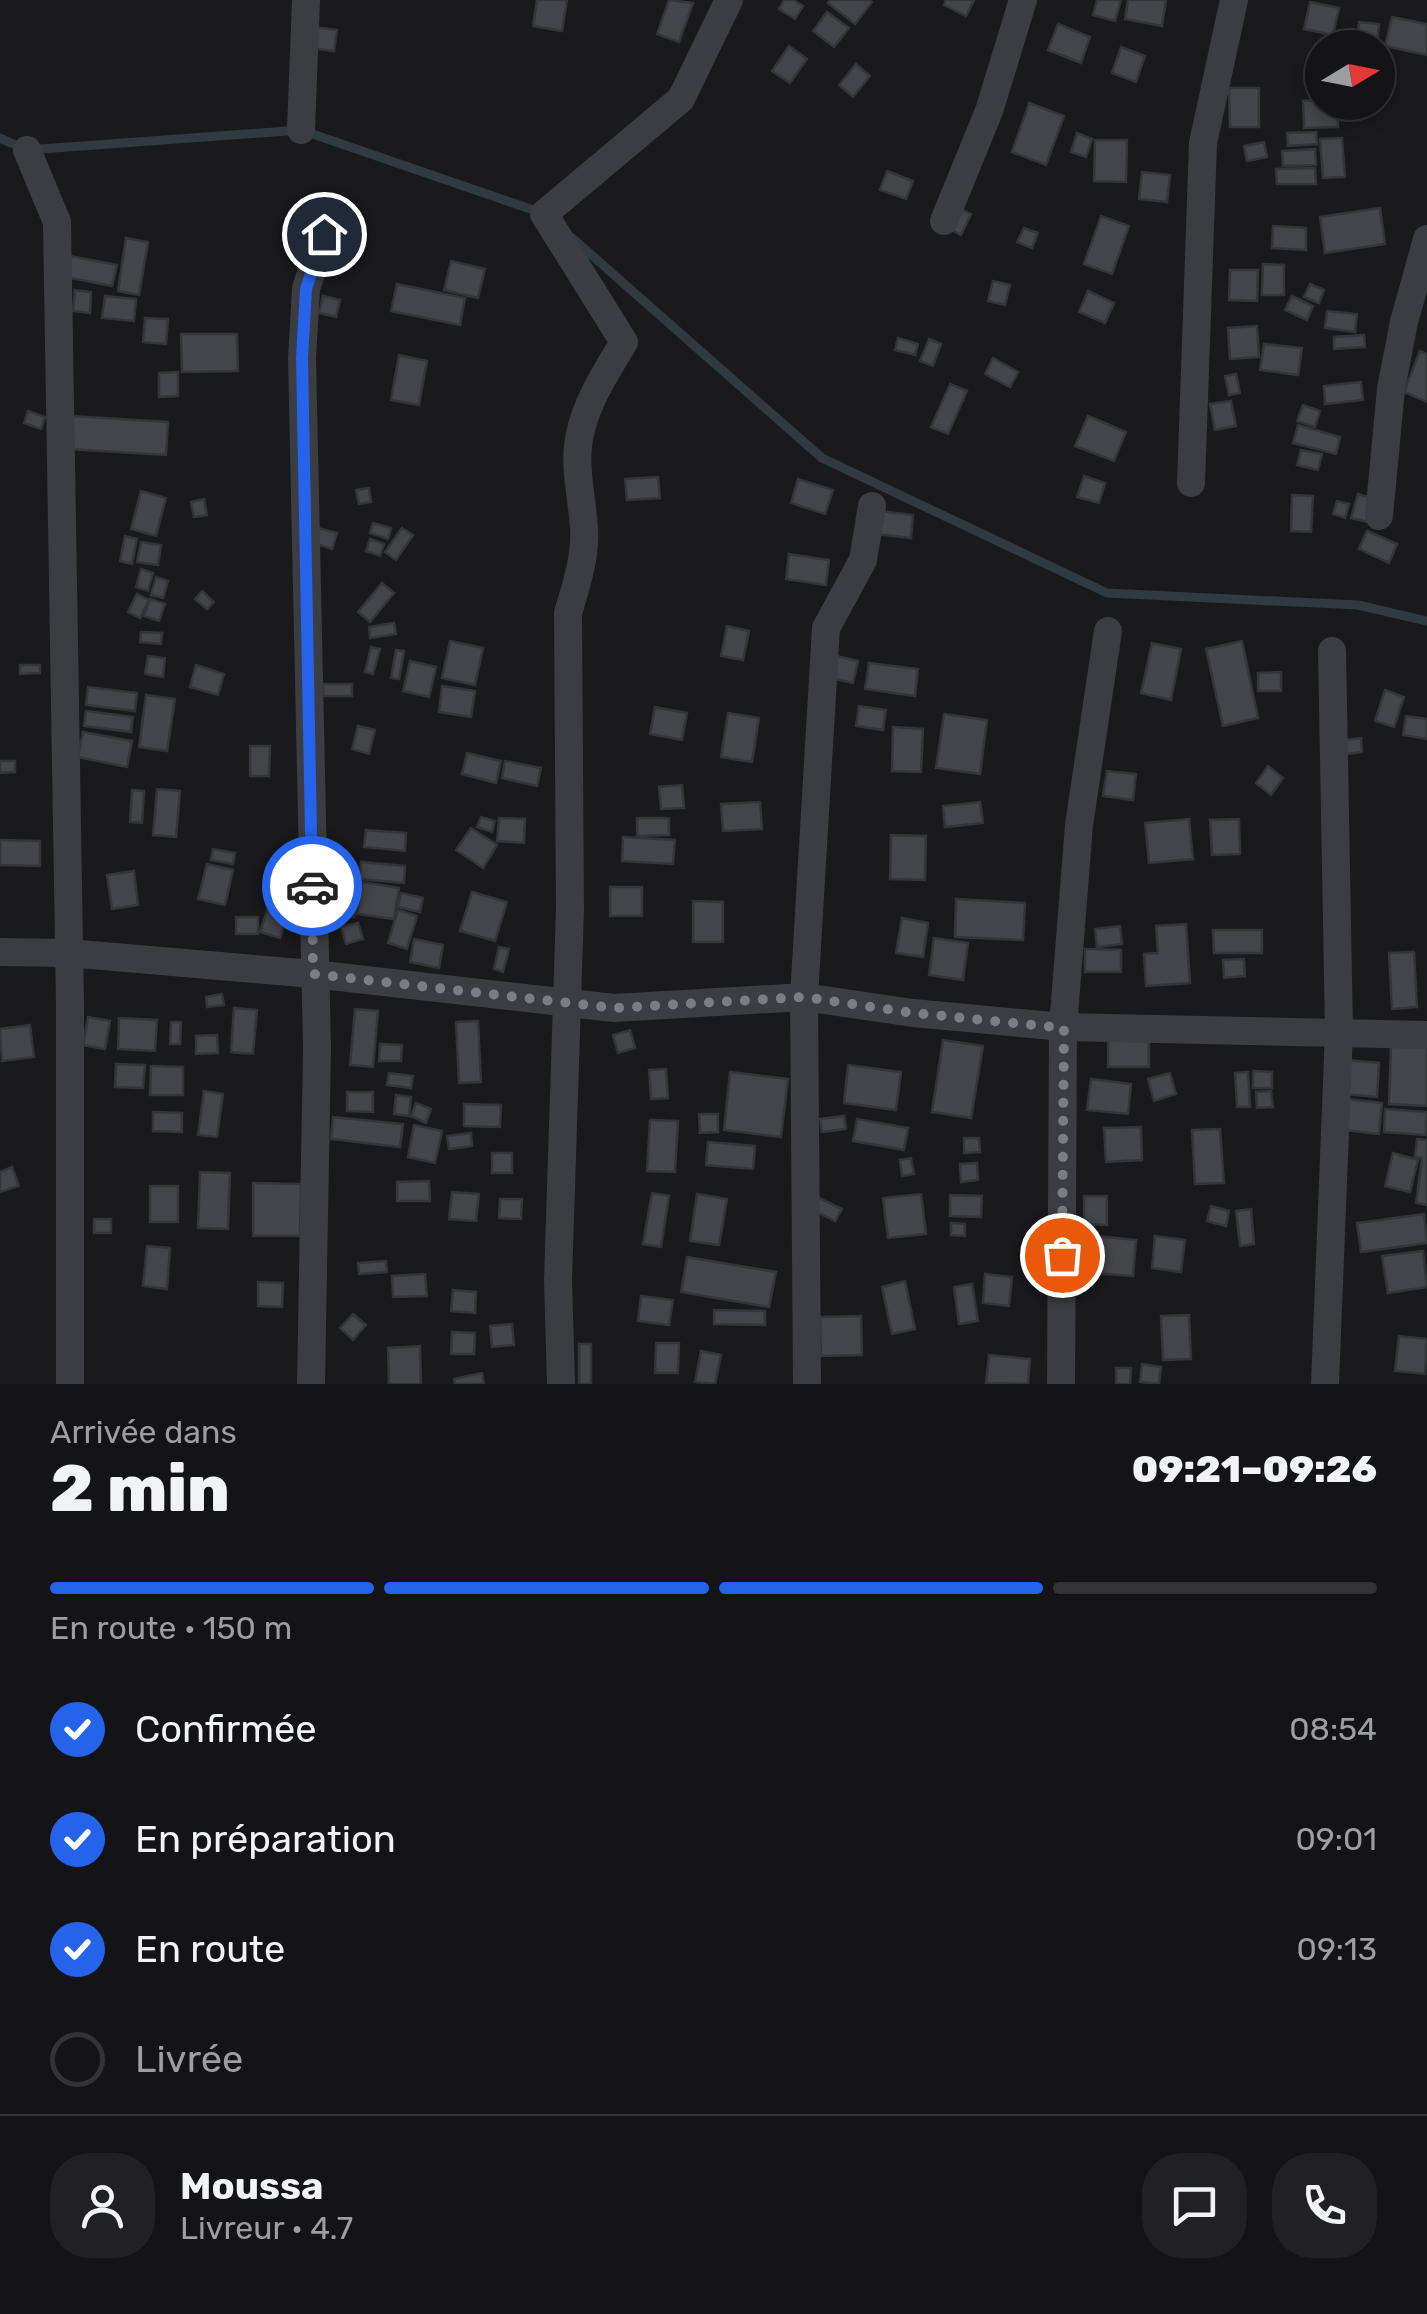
<!DOCTYPE html>
<html lang="fr">
<meta charset="utf-8">
<style>
:root{--surface:#141416;--page:#212123;--text:#f1f3f6;--muted:#9d9ea1;--line:#333335;--accent:#2563eb}
body{margin:0;font-family:Rubik,sans-serif;background:var(--page);color:var(--text);height:100vh;display:flex;flex-direction:column;font-size:38px;white-space:nowrap}
*{box-sizing:border-box;margin:0}
p{font-size:32px;color:var(--muted)}
.icon{flex:none;width:55px;height:55px;fill:none;stroke:currentColor;stroke-width:2;stroke-linecap:round;stroke-linejoin:round}
.map{position:relative;height:1384px;overflow:hidden}
.details{display:flex;flex-direction:column;background:var(--surface);flex:1}
.details>*{flex:none}
.needle{width:65px;rotate:80deg}
.controls{position:absolute;left:1305px;top:30px;display:grid;gap:20px}
.controls a{display:grid;place-items:center;width:90px;height:90px;border-radius:50%;background:var(--surface);box-shadow:0 5px 15px #0003,0 0 0 2px var(--line);font-size:50px}
.pin{position:absolute;display:grid;place-items:center;width:85px;height:85px;color:#fff;margin:-42px;border:5px solid #fff;border-radius:50%;box-shadow:0 2px 10px #0007}
.courier{position:absolute;display:grid;place-items:center;width:100px;height:100px;margin:-50px;border:8px solid #2563eb;border-radius:50%;background:#fff;color:#222;box-shadow:0 2px 12px #0007}
.head em{font-style:normal;font-weight:800}
.head div{display:flex;flex-direction:column-reverse}
.head{display:flex;align-items:center;justify-content:space-between;height:170px;padding:0 50px}
h1{font-size:65px;font-weight:800;line-height:75px}
.bar{display:grid;grid-template-columns:repeat(4,1fr);gap:15px 10px;align-content:center;height:120px;padding:0 50px}
.bar i{height:12px;border-radius:8px;background:var(--line)}
.bar .active{background:var(--accent)}
.bar p{grid-column:span 4}
.line{display:flex;align-items:center;gap:25px;padding:0 50px;border-top:2px solid var(--line)}
.line div{flex:1}
.round{display:grid;place-items:center;flex:none;width:105px;height:105px;border-radius:40px;background:var(--page)}
ol{padding:0 50px;list-style:none}
li{display:flex;align-items:center;gap:30px;height:110px}
li p{margin-inline-start:auto}
li .icon{padding:10px;border-radius:50%;background:var(--accent);color:#fff;stroke-width:4}
li:last-child{color:var(--muted)}
li i{width:55px;height:55px;border:5px solid var(--line);border-radius:50%}
.map>svg:first-child{display:block}
</style>
<div class="map">
<svg width="1427" height="1384" viewBox="0 0 1427 1384">
<rect width="100%" height="100%" fill="#1a1a1d"/>
<g fill="none" stroke-linecap="round" stroke-linejoin="round">
<!-- stream -->
<g stroke="#2f3b41" stroke-width="9">
<path d="M0,138L27,150L301,130L539,212"/>
<path d="M571,237L822,458L1107,593L1358,605L1427,621"/>
</g>
</g>
<!-- building -->
<g fill="#44454a" stroke="#343539" stroke-width="2.5">
<path d="M537,0H567L562,31L533,26Z"/>
<path d="M669,0L693,3L679,42L657,34Z"/>
<path d="M784,0H793L803,6L795,19L779,9Z"/>
<path d="M830,0H869L872,2L855,24L828,3Z"/>
<path d="M946,0H974L966,16L944,5Z"/>
<path d="M1097,0H1121L1115,21L1093,15Z"/>
<path d="M1128,0H1166L1162,26L1125,19Z"/>
<path d="M1310,2L1339,8L1333,35L1304,29Z"/>
<path d="M827,12L849,28L834,47L813,31Z"/>
<path d="M1392,17L1427,24V55L1385,46Z"/>
<path d="M1359,22L1379,24L1377,48H1356Z"/>
<path d="M1058,24L1090,37L1081,63L1048,50Z"/>
<path d="M314,27L337,30L334,51L311,48Z"/>
<path d="M789,46L807,59L790,83L772,71Z"/>
<path d="M1121,47L1145,56L1136,82L1112,73Z"/>
<path d="M856,64L870,76L853,97L839,85Z"/>
<path d="M1229,88H1259V127H1230Z"/>
<path d="M1322,100L1337,102L1338,127L1304,128L1303,101Z"/>
<path d="M1029,103L1064,116L1046,165L1012,152Z"/>
<path d="M1316,132L1317,144L1288,146L1287,133Z"/>
<path d="M1077,133L1092,139L1086,157L1071,152Z"/>
<path d="M1342,138L1345,177L1323,178L1320,139Z"/>
<path d="M1095,140H1127L1126,182L1094,181Z"/>
<path d="M1264,142L1267,157L1247,161L1244,146Z"/>
<path d="M1315,149L1316,165L1283,166L1282,151Z"/>
<path d="M1315,168L1316,184H1277L1276,169Z"/>
<path d="M887,171L913,181L906,199L880,190Z"/>
<path d="M1142,172L1170,175L1167,202L1139,199Z"/>
<path d="M958,208L971,214L961,235L948,228Z"/>
<path d="M1380,208L1385,244L1325,253L1320,217Z"/>
<path d="M1101,216L1129,226L1112,274L1084,264Z"/>
<path d="M1273,226L1306,228V250L1272,248Z"/>
<path d="M1024,228L1038,233L1032,248L1017,242Z"/>
<path d="M126,238L148,242L139,295L118,291Z"/>
<path d="M70,256L117,265L112,286L66,277Z"/>
<path d="M451,261L485,269L478,298L444,290Z"/>
<path d="M1263,264L1284,265V295H1262Z"/>
<path d="M1230,270H1258L1257,301L1229,300Z"/>
<path d="M993,281L1010,285L1005,305L988,301Z"/>
<path d="M397,284L465,298L460,325L391,311Z"/>
<path d="M1310,284L1324,290L1319,303L1304,297Z"/>
<path d="M75,290L91,292L90,313L73,311Z"/>
<path d="M1088,291L1114,303L1105,323L1079,312Z"/>
<path d="M105,296L136,299L134,321L102,318Z"/>
<path d="M323,296L340,300L336,317L319,313Z"/>
<path d="M1292,296L1313,306L1307,320L1285,310Z"/>
<path d="M1327,311L1357,314L1355,332L1325,328Z"/>
<path d="M145,318L168,319L166,344L143,342Z"/>
<path d="M1257,326L1259,357L1230,359L1228,328Z"/>
<path d="M181,334H237L238,371L182,372Z"/>
<path d="M1364,335L1365,347L1334,349V337Z"/>
<path d="M898,338L918,344L915,355L895,350Z"/>
<path d="M929,339L941,344L933,366L920,361Z"/>
<path d="M1264,344L1302,348L1298,375L1260,370Z"/>
<path d="M1420,351L1427,354V402L1404,392Z"/>
<path d="M399,355L427,361L419,405L391,400Z"/>
<path d="M993,358L1018,372L1010,387L985,374Z"/>
<path d="M178,372V396L159,397V373Z"/>
<path d="M1236,374L1240,393L1229,395L1225,376Z"/>
<path d="M1361,382L1363,400L1325,404L1324,386Z"/>
<path d="M950,384L967,391L948,434L931,427Z"/>
<path d="M1231,401L1236,426L1215,430L1210,404Z"/>
<path d="M1303,405L1320,411L1315,427L1297,421Z"/>
<path d="M28,411L45,417L41,429L24,423Z"/>
<path d="M71,416L168,422L166,455L69,449Z"/>
<path d="M1088,416L1126,432L1114,461L1075,446Z"/>
<path d="M1298,425L1340,437L1336,454L1293,443Z"/>
<path d="M1301,450L1322,454L1318,470L1297,465Z"/>
<path d="M1084,476L1105,483L1099,503L1077,497Z"/>
<path d="M658,477L660,498L627,500L625,479Z"/>
<path d="M798,479L833,490L825,514L791,503Z"/>
<path d="M369,488L371,502L359,504L356,490Z"/>
<path d="M141,491L166,498L156,536L131,529Z"/>
<path d="M1358,494L1374,499L1367,522L1351,518Z"/>
<path d="M1292,495L1313,496L1311,532L1291,531Z"/>
<path d="M204,499L207,515L194,517L191,502Z"/>
<path d="M1337,501L1349,504L1345,518L1333,514Z"/>
<path d="M880,511L913,515L911,538L876,534Z"/>
<path d="M373,523L391,528L388,539L370,533Z"/>
<path d="M314,527L337,533L332,549L310,542Z"/>
<path d="M402,528L413,535L396,560L385,552Z"/>
<path d="M1367,531L1397,544L1389,563L1359,549Z"/>
<path d="M125,536L137,539L132,564L120,561Z"/>
<path d="M370,539L384,544L380,556L366,551Z"/>
<path d="M141,542L161,545L158,565L137,562Z"/>
<path d="M789,554L829,560L826,585L786,579Z"/>
<path d="M141,569L153,573L148,591L136,587Z"/>
<path d="M156,577L168,581L163,598L151,595Z"/>
<path d="M382,583L394,593L370,622L358,612Z"/>
<path d="M202,591L214,602L207,609L195,599Z"/>
<path d="M137,594L149,600L140,618L128,612Z"/>
<path d="M150,599L165,604L159,621L144,616Z"/>
<path d="M394,623L396,634L370,638L369,627Z"/>
<path d="M727,626L749,631L743,660L721,656Z"/>
<path d="M141,632L162,633L161,644L140,642Z"/>
<path d="M450,641L483,648L475,685L442,678Z"/>
<path d="M1242,641L1258,718L1223,726L1206,649Z"/>
<path d="M1152,643L1181,649L1171,700L1141,693Z"/>
<path d="M371,647L380,649L373,674L365,672Z"/>
<path d="M396,650L404,651L399,679L391,678Z"/>
<path d="M832,655L858,661L853,683L827,677Z"/>
<path d="M148,656L165,658L163,677L145,674Z"/>
<path d="M410,661L436,667L429,697L403,691Z"/>
<path d="M869,663L918,669L915,696L865,689Z"/>
<path d="M20,665H40V673L20,674Z"/>
<path d="M196,665L224,674L218,695L190,687Z"/>
<path d="M1281,672V691H1258V673Z"/>
<rect x="323" y="684" width="29" height="12"/>
<path d="M442,686L475,691L471,717L439,712Z"/>
<path d="M88,687L137,693L135,711L86,705Z"/>
<path d="M1385,690L1404,697L1394,727L1375,721Z"/>
<path d="M146,695L175,699L167,751L139,747Z"/>
<path d="M859,706L886,710L883,730L856,726Z"/>
<path d="M655,707L687,713L682,740L650,734Z"/>
<path d="M86,711L133,717L131,732L84,726Z"/>
<path d="M728,713L759,718L752,762L721,757Z"/>
<path d="M944,714L987,720L980,774L936,768Z"/>
<path d="M1406,716L1427,719V739L1403,735Z"/>
<path d="M358,726L375,730L369,754L352,749Z"/>
<path d="M893,727L923,729L921,772L892,771Z"/>
<path d="M83,732L132,741L127,767L78,757Z"/>
<path d="M1361,738L1362,752L1346,754L1345,740Z"/>
<path d="M250,746H270L269,776H250Z"/>
<path d="M467,753L501,761L496,783L462,774Z"/>
<path d="M0,761H15V772L0,773Z"/>
<path d="M505,761L541,768L537,786L502,778Z"/>
<path d="M1268,766L1283,778L1271,795L1256,783Z"/>
<path d="M1107,771L1136,774L1133,800L1103,796Z"/>
<path d="M682,785L684,808L661,809L659,787Z"/>
<path d="M157,789L180,791L176,837L153,835Z"/>
<path d="M132,790L144,791L142,823L130,822Z"/>
<path d="M760,802L762,829L723,831L721,804Z"/>
<path d="M980,802L983,823L945,827L943,806Z"/>
<path d="M481,817L495,821L492,832L477,827Z"/>
<path d="M499,818L525,819L524,843L497,841Z"/>
<path d="M637,818H669V835L637,836Z"/>
<path d="M1189,819L1193,859L1149,863L1145,823Z"/>
<path d="M1239,819L1240,854L1212,855L1210,820Z"/>
<path d="M471,828L497,845L483,868L456,850Z"/>
<path d="M366,830L406,833L405,851L364,847Z"/>
<path d="M891,835L926,836L925,880L890,879Z"/>
<path d="M623,837L675,840L673,864L622,861Z"/>
<path d="M0,840L40,841V866L0,865Z"/>
<path d="M213,849L235,853L233,864L211,860Z"/>
<path d="M361,862L405,866L404,883L360,879Z"/>
<path d="M207,864L233,870L225,905L198,899Z"/>
<path d="M134,871L138,905L112,909L107,875Z"/>
<path d="M362,882L399,888L394,919L357,914Z"/>
<rect x="610" y="887" width="32" height="29"/>
<path d="M472,892L507,902L495,941L460,931Z"/>
<path d="M401,893L423,898L420,912L398,907Z"/>
<path d="M956,899L1025,903L1023,940L955,937Z"/>
<path d="M337,900L356,903L354,917L335,914Z"/>
<path d="M693,901L723,902V942H693Z"/>
<path d="M268,908L287,914L280,938L260,932Z"/>
<path d="M398,910L417,916L407,949L388,943Z"/>
<rect x="236" y="917" width="22" height="17"/>
<path d="M902,918L928,923L923,957L896,953Z"/>
<path d="M358,923L363,939L346,944L341,927Z"/>
<path d="M1186,924L1190,983L1146,986L1144,954L1158,953L1156,926Z"/>
<path d="M1120,926L1122,944L1097,947L1095,929Z"/>
<path d="M1213,930H1262V953H1214Z"/>
<path d="M934,938L968,943L963,980L929,975Z"/>
<path d="M414,939L443,945L439,968L410,962Z"/>
<path d="M499,947L509,949L503,972L494,969Z"/>
<path d="M1085,949L1121,950V972H1085Z"/>
<path d="M1414,952L1417,1007L1392,1009L1389,953Z"/>
<path d="M1244,959L1245,976L1224,978L1223,960Z"/>
<path d="M222,994L224,1005L207,1007L206,997Z"/>
<path d="M234,1008L257,1010L253,1054L231,1052Z"/>
<path d="M355,1009L378,1011L373,1067L350,1065Z"/>
<path d="M88,1017L110,1021L105,1049L83,1045Z"/>
<path d="M119,1018L157,1020L155,1051L118,1049Z"/>
<path d="M478,1021L481,1082L459,1083L456,1022Z"/>
<path d="M171,1022H181L180,1044H170Z"/>
<path d="M30,1025L34,1057L2,1061L0,1029Z"/>
<path d="M630,1030L635,1048L618,1053L613,1035Z"/>
<path d="M217,1035L218,1053L196,1054V1036Z"/>
<rect x="1108" y="1039" width="41" height="28"/>
<path d="M943,1040L983,1046L971,1118L932,1112Z"/>
<path d="M380,1044L402,1045L401,1061H379Z"/>
<path d="M1391,1044L1427,1045V1106L1389,1104Z"/>
<path d="M1335,1059L1379,1063L1377,1097L1332,1093Z"/>
<path d="M116,1064L145,1065L143,1088L115,1087Z"/>
<path d="M848,1065L901,1072L896,1110L844,1103Z"/>
<path d="M151,1066L183,1067V1095H150Z"/>
<path d="M666,1069L668,1098L651,1099L649,1070Z"/>
<path d="M1253,1071L1272,1072V1088H1253Z"/>
<path d="M730,1072L788,1079L781,1137L724,1130Z"/>
<path d="M1248,1072L1250,1107H1237L1235,1073Z"/>
<path d="M389,1073L413,1076L411,1088L387,1085Z"/>
<path d="M1170,1073L1176,1094L1154,1101L1148,1079Z"/>
<path d="M1091,1079L1131,1084L1128,1114L1087,1110Z"/>
<path d="M204,1091L223,1094L217,1137L198,1135Z"/>
<path d="M1271,1091L1273,1107L1257,1108L1256,1092Z"/>
<path d="M347,1092H373V1112L347,1111Z"/>
<path d="M396,1095L411,1097L409,1116L394,1114Z"/>
<path d="M1339,1098L1382,1103L1379,1134L1335,1129Z"/>
<path d="M416,1103L431,1109L426,1123L411,1116Z"/>
<path d="M464,1104L501,1105L500,1127L464,1126Z"/>
<path d="M1385,1109L1427,1112L1426,1135L1384,1132Z"/>
<path d="M153,1112L182,1113V1132L153,1131Z"/>
<path d="M699,1114H718V1132L700,1133Z"/>
<path d="M844,1116L846,1129L822,1132L820,1119Z"/>
<path d="M333,1117L403,1124L400,1147L331,1139Z"/>
<path d="M857,1119L908,1128L904,1150L853,1141Z"/>
<path d="M650,1120L678,1121L675,1172L647,1171Z"/>
<path d="M414,1125L442,1131L435,1163L408,1157Z"/>
<path d="M1141,1127L1142,1160L1106,1162L1104,1128Z"/>
<path d="M1220,1129L1224,1183L1195,1184L1192,1130Z"/>
<path d="M471,1133L472,1146L449,1149L447,1136Z"/>
<path d="M964,1138H979L980,1152L964,1153Z"/>
<path d="M1417,1139L1427,1140V1205L1416,1203L1422,1158L1415,1157Z"/>
<path d="M708,1142L755,1146L753,1169L706,1165Z"/>
<rect x="492" y="1153" width="20" height="20"/>
<path d="M1393,1153L1418,1160L1410,1192L1385,1186Z"/>
<path d="M911,1158L914,1174L902,1176L900,1160Z"/>
<path d="M977,1163L978,1180L961,1182L960,1164Z"/>
<path d="M12,1167L19,1186L0,1192V1172Z"/>
<path d="M200,1172L230,1173L228,1229L198,1228Z"/>
<path d="M429,1181L430,1201H397V1182Z"/>
<path d="M253,1183L301,1184L300,1236H253Z"/>
<rect x="150" y="1186" width="28" height="36"/>
<path d="M452,1192L479,1194L476,1221L449,1219Z"/>
<path d="M652,1193L669,1196L661,1247L643,1244Z"/>
<path d="M697,1194L727,1199L719,1245L690,1241Z"/>
<path d="M921,1194L926,1234L888,1238L883,1198Z"/>
<path d="M950,1195L982,1196L981,1217L950,1216Z"/>
<path d="M1084,1196H1107V1225L1084,1224Z"/>
<path d="M819,1198L842,1209L835,1221L813,1210Z"/>
<path d="M500,1199H522L521,1219L499,1218Z"/>
<path d="M1211,1206L1229,1211L1226,1226L1207,1221Z"/>
<path d="M1251,1209L1254,1244L1240,1246L1236,1211Z"/>
<path d="M1424,1214L1427,1243L1361,1252L1357,1223Z"/>
<rect x="94" y="1219" width="17" height="14"/>
<path d="M951,1223L965,1224V1236L951,1235Z"/>
<path d="M1096,1236L1136,1240L1133,1276L1092,1273Z"/>
<path d="M1155,1236L1185,1240L1181,1272L1152,1268Z"/>
<path d="M147,1246L170,1248L167,1289L143,1286Z"/>
<path d="M1423,1251L1427,1287L1388,1293L1382,1256Z"/>
<path d="M687,1257L776,1272L769,1307L681,1292Z"/>
<path d="M386,1261L387,1272L359,1274L358,1263Z"/>
<path d="M425,1274L427,1296L393,1297L392,1276Z"/>
<path d="M985,1274L1012,1277L1009,1306L983,1303Z"/>
<path d="M905,1281L915,1329L892,1334L882,1287Z"/>
<path d="M258,1282L283,1283L282,1307L258,1306Z"/>
<path d="M972,1284L978,1321L959,1324L954,1287Z"/>
<path d="M453,1290L476,1292L475,1313L451,1311Z"/>
<path d="M641,1296L673,1300L669,1325L638,1321Z"/>
<path d="M714,1310L765,1311V1325L714,1324Z"/>
<path d="M353,1314L366,1325L353,1340L340,1328Z"/>
<path d="M1189,1315L1191,1359L1163,1360L1161,1316Z"/>
<path d="M861,1316L862,1355L821,1356L820,1317Z"/>
<path d="M512,1324L514,1345L492,1347L490,1326Z"/>
<path d="M452,1332L475,1333L474,1354H451Z"/>
<path d="M1399,1336L1427,1339L1425,1374L1395,1371Z"/>
<path d="M656,1343H679L678,1373H655Z"/>
<rect x="579" y="1344" width="12" height="40"/>
<path d="M420,1346L421,1384H389L388,1348Z"/>
<path d="M701,1351L721,1355L715,1384L695,1382Z"/>
<path d="M989,1355L1030,1359L1028,1384L986,1383Z"/>
<path d="M1142,1364L1161,1367L1159,1384L1140,1382Z"/>
<path d="M1116,1368H1131L1130,1384H1116Z"/>
<path d="M482,1373L484,1384H455L454,1379Z"/>
</g>
<g fill="none" stroke-linecap="round" stroke-linejoin="round">
<!-- minor -->
<g stroke="#3b3d42" stroke-width="28">
<path d="M301,130L306,0"/>
<path d="M27,150L57,222L70,1005V1384"/>
<path d="M944,221L989,111L1023,0"/>
<path d="M1191,483L1203,143L1234,0"/>
<path d="M1379,516L1391,389L1404,322L1427,239"/>
<path d="M0,952L68,953L313,974L614,1008L804,997L913,1013L1063,1027L1427,1035"/>
<path d="M311,1384L317,1048L302,358L306,289L323,234"/>
<path d="M561,1384L558,1280L570,909L568,613C576,586 586,556 584,528C582,497 573,464 580,434C587,400 607,371 624,342L544,214L681,99L729,0"/>
<path d="M807,1384L804,997L826,628L863,560L872,506"/>
<path d="M1061,1384L1063,1027L1079,825L1108,631"/>
<path d="M1325,1384L1339,1031L1332,651"/>
</g>
</g>
<g fill="none" stroke-linecap="round" stroke-linejoin="round">
<!-- done -->
<path stroke="#7a7d84" stroke-width="10" stroke-dasharray="0 18" d="M312,886L313,974L614,1008L804,997L913,1013L1064,1028L1062,1255"/>
<!-- route -->
<path stroke="#2563eb" stroke-width="12" d="M312,886L302,358L306,289L324,234"/>
</g>
</svg>
<div class="controls">
<a><svg class="needle" viewBox="-14 -14 28 28"><path d="M0-13l5 13h-10z" fill="#e53935"/><path d="M0 13l5-13h-10z" fill="#9d9ea1"/></svg></a>
</div>
<div class="pin" style="left:1062px;top:1255px;background:#ea580c"><svg class="icon" aria-label="bag" viewBox="0 0 24 24"><path d="M5 8h14l-1 12H6zM9 8a3 3 0 0 1 6 0"/></svg></div>
<div class="pin" style="left:324px;top:234px;background:#1f2937"><svg class="icon" aria-label="home" viewBox="0 0 24 24"><path d="M3 11l9-7 9 7M6 9v11h12V9"/></svg></div>
<div class="courier" style="left:312px;top:886px"><svg class="icon" aria-label="car" viewBox="0 0 24 24"><path d="M5 17H2v-5l4-1 3-4h7l3 4 3 1v5h-3M9 17h6M6 11h13"/><circle cx="7" cy="17" r="2"/><circle cx="17" cy="17" r="2"/></svg></div>
</div>
<section class="details">
<div class="head"><div><h1>2 min</h1><p>Arrivée dans</p></div><em>09:21–09:26</em></div>
<div class="bar"><i class="active"></i><i class="active"></i><i class="active"></i><i></i><p>En route · 150 m</p></div>
<ol>
<li><svg class="icon" aria-label="check" viewBox="0 0 24 24"><path d="M5 12l5 5 9-10"/></svg>Confirmée<p>08:54</p></li>
<li><svg class="icon" aria-label="check" viewBox="0 0 24 24"><path d="M5 12l5 5 9-10"/></svg>En préparation<p>09:01</p></li>
<li><svg class="icon" aria-label="check" viewBox="0 0 24 24"><path d="M5 12l5 5 9-10"/></svg>En route<p>09:13</p></li>
<li><i></i>Livrée</li>
</ol>
<div class="line" style="height:180px"><a class="round"><svg class="icon" aria-label="person" viewBox="0 0 24 24"><circle cx="12" cy="8" r="4"/><path d="M4 21q1-7 8-7t8 7"/></svg></a><div><b>Moussa</b><p>Livreur · 4.7</p></div><a class="round"><svg class="icon" aria-label="chat" viewBox="0 0 24 24"><path d="M4 5h16v11H9l-5 4z"/></svg></a><a class="round"><svg class="icon" aria-label="phone" viewBox="0 0 24 24"><path d="M5 4h4l2 5-3 2q2 4 5 5l2-3 5 2v4C11 20 4 13 5 4z"/></svg></a></div>
</section>
